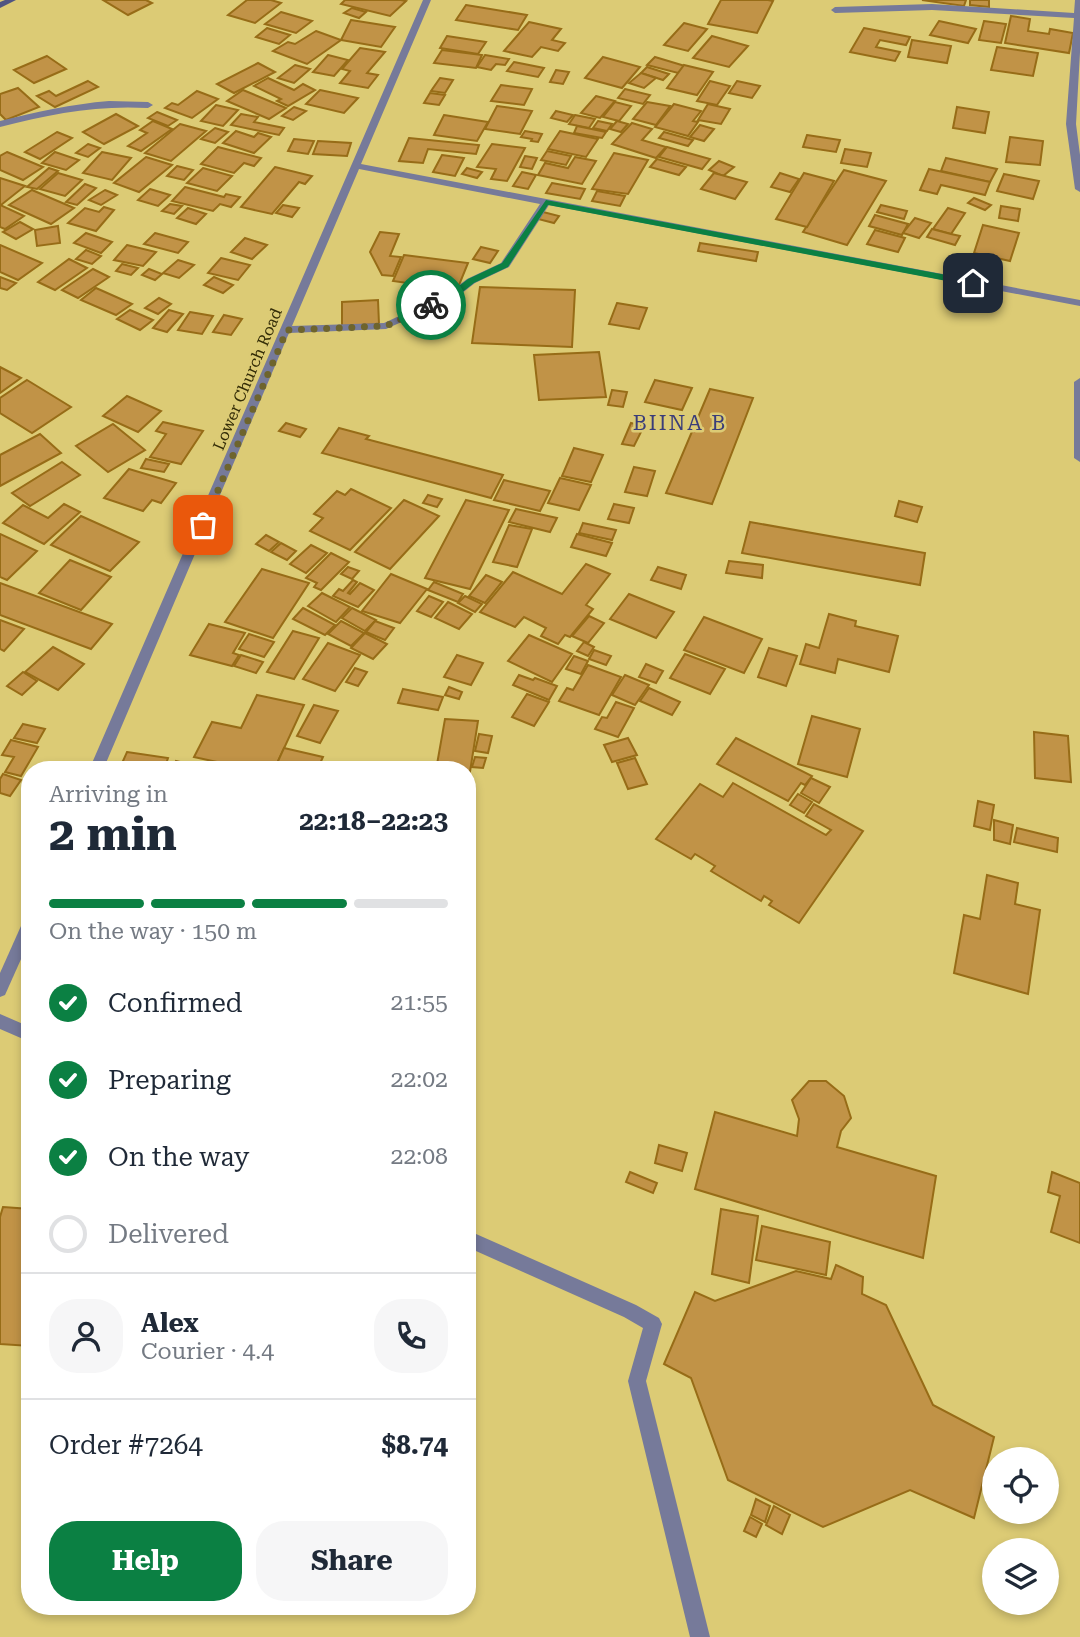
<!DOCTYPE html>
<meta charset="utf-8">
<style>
:root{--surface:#fff;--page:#f6f6f7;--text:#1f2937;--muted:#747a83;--line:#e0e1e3;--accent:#0b8043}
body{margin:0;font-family:"Roboto Serif",serif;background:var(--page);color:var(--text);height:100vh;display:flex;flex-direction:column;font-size:26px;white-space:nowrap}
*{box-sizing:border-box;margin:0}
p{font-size:23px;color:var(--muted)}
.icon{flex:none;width:38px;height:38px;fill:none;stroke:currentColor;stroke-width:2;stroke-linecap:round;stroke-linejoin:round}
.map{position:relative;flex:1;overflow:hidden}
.details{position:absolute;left:21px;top:761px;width:455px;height:854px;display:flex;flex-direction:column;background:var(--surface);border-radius:28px;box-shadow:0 4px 10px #0003}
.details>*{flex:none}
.buttons{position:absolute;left:982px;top:1447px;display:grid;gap:14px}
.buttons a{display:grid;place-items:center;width:77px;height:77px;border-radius:50%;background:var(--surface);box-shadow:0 4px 10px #0003;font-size:35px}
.pin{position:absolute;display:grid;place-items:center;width:60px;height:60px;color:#fff;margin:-30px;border-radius:14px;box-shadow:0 4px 10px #0006}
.courier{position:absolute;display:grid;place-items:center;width:70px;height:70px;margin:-35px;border:5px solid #0b8043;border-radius:50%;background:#fff;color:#222;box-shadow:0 2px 9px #0007}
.summary em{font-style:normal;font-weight:700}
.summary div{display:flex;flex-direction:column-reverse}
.summary{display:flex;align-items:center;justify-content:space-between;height:119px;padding:0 28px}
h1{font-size:46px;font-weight:700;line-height:52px}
.bar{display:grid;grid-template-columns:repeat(4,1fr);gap:10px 7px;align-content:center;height:84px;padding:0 28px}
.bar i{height:9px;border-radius:5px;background:var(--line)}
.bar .on{background:var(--accent)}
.bar p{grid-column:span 4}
.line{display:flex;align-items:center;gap:18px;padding:0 28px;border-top:2px solid var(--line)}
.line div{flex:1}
.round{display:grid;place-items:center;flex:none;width:74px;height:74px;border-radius:28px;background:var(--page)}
ol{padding:0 28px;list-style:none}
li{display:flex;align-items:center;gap:21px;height:77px}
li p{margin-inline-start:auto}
li .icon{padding:7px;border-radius:50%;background:var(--accent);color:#fff;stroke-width:4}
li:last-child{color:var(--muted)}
li i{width:38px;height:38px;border:4px solid var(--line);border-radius:50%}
.cta{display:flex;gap:14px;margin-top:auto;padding:14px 28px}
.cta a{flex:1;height:80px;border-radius:28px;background:var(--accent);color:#fff;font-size:28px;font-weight:700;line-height:80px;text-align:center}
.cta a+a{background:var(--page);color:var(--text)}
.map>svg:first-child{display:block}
</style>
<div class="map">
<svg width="1080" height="1637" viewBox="0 0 1080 1637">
<rect width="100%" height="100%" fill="#dccb75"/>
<!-- building -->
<g fill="#c19347" stroke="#976c17" stroke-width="2">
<path d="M103,0H146L152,3L128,15Z"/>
<path d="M247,0H271L281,3L255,23L228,15Z"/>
<path d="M345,0H401L406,1L390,16L341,4Z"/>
<path d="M721,0H768L773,1L757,33L708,24Z"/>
<path d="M922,0H966L964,6Z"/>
<path d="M970,0H989V7L970,5Z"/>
<path d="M466,5L527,15L518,30L456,20Z"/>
<path d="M352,8L366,12L359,18L344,13Z"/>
<path d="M281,12L312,21L296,33L265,24Z"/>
<path d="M1011,16L1030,19L1028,31L1049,34L1050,29L1073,33L1069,53L1005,43Z"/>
<path d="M351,20L395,27L381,47L341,40Z"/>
<path d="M939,21L976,29L968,43L930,35Z"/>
<path d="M984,21L1006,24L1001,43L979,40Z"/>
<path d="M529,22L561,29L552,40L565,43L558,51L541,47L532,57L504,51Z"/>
<path d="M684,23L707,29L688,51L664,45Z"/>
<path d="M267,28L290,35L279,44L256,37Z"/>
<path d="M864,28L910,37L906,45L880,40L876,47L900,52L895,61L850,52Z"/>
<path d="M316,31L341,40L307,64L273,51L288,42L295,44Z"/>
<path d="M447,36L486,42L478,54L440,48Z"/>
<path d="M712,36L748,46L729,67L693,58Z"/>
<path d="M912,40L951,46L947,63L908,57Z"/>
<path d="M997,47L1038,53L1033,76L991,70Z"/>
<path d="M360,48L385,52L367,73L378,75L368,88L340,83L350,71L342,69Z"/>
<path d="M442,50L482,55L476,68L434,63Z"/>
<path d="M328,55L348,60L334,76L313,72Z"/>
<path d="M485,55L509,59L505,65L496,64L491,70L477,67Z"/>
<path d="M47,56L66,69L34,83L14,70Z"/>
<path d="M603,57L640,67L622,88L585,78Z"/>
<path d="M655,57L685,66L678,73L647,65Z"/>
<path d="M514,62L544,68L538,77L507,71Z"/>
<path d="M258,63L275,72L234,93L217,84Z"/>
<path d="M295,65L310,69L294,83L278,78Z"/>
<path d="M684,65L713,72L697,95L667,88Z"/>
<path d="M647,67L669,74L663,80L641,73Z"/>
<path d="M556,70L569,72L563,84L550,82Z"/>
<path d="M641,73L656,78L644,88L629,83Z"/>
<path d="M268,78L294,90L303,84L315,90L288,106L277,101L281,99L254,86Z"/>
<path d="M440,78L453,80L445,93L431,91Z"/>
<path d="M88,81L98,87L55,107L37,96L49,91L56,96Z"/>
<path d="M710,81L730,86L717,105L697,101Z"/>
<path d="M737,81L760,86L752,98L729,93Z"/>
<path d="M501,85L532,89L524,105L491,101Z"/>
<path d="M18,88L39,107L6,120L0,114V94Z"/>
<path d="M625,89L650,95L643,104L618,98Z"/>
<path d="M243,90L286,108L269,119L227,101Z"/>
<path d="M320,90L358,98L344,113L306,104Z"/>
<path d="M197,91L218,99L192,118L165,108L172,103L178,105Z"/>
<path d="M430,93L445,95L439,105L424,103Z"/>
<path d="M596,96L615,101L600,118L581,113Z"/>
<path d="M615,102L631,106L619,121L603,117Z"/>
<path d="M647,102L670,106L656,125L633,119Z"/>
<path d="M674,104L701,111L693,121L698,122L688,136L655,127Z"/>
<path d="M708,104L730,109L721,124L698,120Z"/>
<path d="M216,105L238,110L223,126L201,121Z"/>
<path d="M497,106L532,111L520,134L485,129Z"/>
<path d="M294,107L306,111L293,120L282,116Z"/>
<path d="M957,107L989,112L985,133L953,128Z"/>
<path d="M556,111L573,115L567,122L551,118Z"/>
<path d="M157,112L177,120L168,126L148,118Z"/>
<path d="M116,114L138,126L104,144L83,132Z"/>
<path d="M241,114L258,117L254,122L284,128L279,135L231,125Z"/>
<path d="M444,115L488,122L477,141L434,135Z"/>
<path d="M575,115L595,119L589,128L569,124Z"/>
<path d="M153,121L172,129L141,151L128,146L147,133L140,130Z"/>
<path d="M598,121L612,124L607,131L593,128Z"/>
<path d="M617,121L628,124L621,132L610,129Z"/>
<path d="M632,123L652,129L642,140L666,147L656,158L612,144Z"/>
<path d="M180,124L206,131L171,161L145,153Z"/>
<path d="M700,125L714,129L704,141L690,137Z"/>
<path d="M577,126L606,132L602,138L574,133Z"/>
<path d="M215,128L228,132L215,143L201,139Z"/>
<path d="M236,131L254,137L258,133L271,137L254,153L223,143Z"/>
<path d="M525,131L542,134L538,142L531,141L532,139L521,137Z"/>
<path d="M560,131L598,139L586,157L548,149Z"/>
<path d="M57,132L72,138L40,159L25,152Z"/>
<path d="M664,132L693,140L688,146L659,138Z"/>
<path d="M807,135L840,140L836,152L803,147Z"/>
<path d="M1010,137L1043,141L1040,165L1006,162Z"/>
<path d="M409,138L479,145L476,154L428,149L423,163L399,161Z"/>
<path d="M294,139L314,141L308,154L288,151Z"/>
<path d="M318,141L351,143L347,156L313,154Z"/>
<path d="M88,144L100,148L88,157L76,153Z"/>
<path d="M492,144L525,148L507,181L491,179L496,169L477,167Z"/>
<path d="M218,147L261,158L254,166L244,163L234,173L201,164Z"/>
<path d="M667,147L710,159L702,169L659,157Z"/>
<path d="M845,149L871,153L867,167L841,163Z"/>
<path d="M547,151L571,156L566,165L541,160Z"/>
<path d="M7,152L43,167L23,180L0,170V156Z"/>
<path d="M55,152L79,160L66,170L42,163Z"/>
<path d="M102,152L131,158L112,180L83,173Z"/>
<path d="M614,153L648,160L628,194L592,189Z"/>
<path d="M442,155L464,158L455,176L433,172Z"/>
<path d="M525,156L537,158L532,169L520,167Z"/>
<path d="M146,157L172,165L139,192L114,183Z"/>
<path d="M575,157L596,161L582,184L538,175L545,163L568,168Z"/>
<path d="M946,158L997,169L990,182L941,171Z"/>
<path d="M657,159L686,167L679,175L650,167Z"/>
<path d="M719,161L734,167L723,176L709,170Z"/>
<path d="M177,166L193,170L184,180L167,176Z"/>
<path d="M275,167L312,176L305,184L299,182L272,214L241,207Z"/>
<path d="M49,168L58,171L37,189L27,187Z"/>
<path d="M203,168L232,176L217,191L187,183Z"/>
<path d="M467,168L482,172L477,178L462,174Z"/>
<path d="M929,169L990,182L985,195L941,185L937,194L920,190Z"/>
<path d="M844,170L886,181L847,245L803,232Z"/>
<path d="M522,172L536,175L528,189L513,186Z"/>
<path d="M58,173L82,180L65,196L40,189Z"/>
<path d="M714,173L747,182L735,199L701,189Z"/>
<path d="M780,173L799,179L790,192L771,187Z"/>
<path d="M804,173L834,181L807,227L776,219Z"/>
<path d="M1004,174L1039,181L1033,199L997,191Z"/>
<path d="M0,178L25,186L1,205L0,204Z"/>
<path d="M552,183L585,189L580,199L546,193Z"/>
<path d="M85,184L96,188L77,205L66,202Z"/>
<path d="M185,187L224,197L226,194L240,197L231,207L220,204L213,211L172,201Z"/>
<path d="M150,189L170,195L158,206L138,200Z"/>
<path d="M32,190L74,208L51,224L9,205Z"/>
<path d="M105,190L117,195L101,205L89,200Z"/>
<path d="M597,191L625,196L620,206L592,201Z"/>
<path d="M974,198L991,205L985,210L968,203Z"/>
<path d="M170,204L182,206L174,214L162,211Z"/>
<path d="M0,205L24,216L5,229L0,227Z"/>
<path d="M283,205L299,208L292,217L276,213Z"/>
<path d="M881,205L907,211L904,219L877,212Z"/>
<path d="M1001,206L1020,209L1018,221L999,218Z"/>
<path d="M104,207L114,210L96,231L68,223L85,208L99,212Z"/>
<path d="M188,208L206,214L196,224L177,218Z"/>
<path d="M948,208L965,213L951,234L933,229Z"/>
<path d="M543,212L559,216L554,223L538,219Z"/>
<path d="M875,215L908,224L902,235L869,226Z"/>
<path d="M915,218L931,223L919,238L903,233Z"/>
<path d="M20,222L33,229L16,239L3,232Z"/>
<path d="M983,225L1019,233L1010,261L974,253Z"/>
<path d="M58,226L60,243L37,246L35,230Z"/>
<path d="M932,229L951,234L960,236L955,245L927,237Z"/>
<path d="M875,230L905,238L898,252L867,244Z"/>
<path d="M380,232L399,234L390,256L401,257L393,276L382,275L370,252Z"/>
<path d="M86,233L112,242L101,253L74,243Z"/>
<path d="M155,233L188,242L178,253L144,244Z"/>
<path d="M245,238L267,245L252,259L231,252Z"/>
<path d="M700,243L758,252L756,261L698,251Z"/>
<path d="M0,245L42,263L18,280L0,272Z"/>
<path d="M127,245L156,252L143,266L114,260Z"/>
<path d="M481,247L498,251L490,263L473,259Z"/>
<path d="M86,250L101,256L92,264L76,259Z"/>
<path d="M404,255L468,263L457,290L393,281Z"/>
<path d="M221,258L250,265L238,280L208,273Z"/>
<path d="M69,259L87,268L55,290L38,282Z"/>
<path d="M178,260L194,265L179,278L163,273Z"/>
<path d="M122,264L138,268L131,275L116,271Z"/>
<path d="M93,269L109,277L78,298L62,290Z"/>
<path d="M149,269L162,274L155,280L142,275Z"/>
<path d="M0,277L16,283L7,290L0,288Z"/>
<path d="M214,277L233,285L223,293L204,285Z"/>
<path d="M480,287L575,290L572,347L472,343Z"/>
<path d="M96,288L132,304L116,315L81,300Z"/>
<path d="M159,298L171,304L158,314L145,308Z"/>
<path d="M378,300L379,324L342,326V302Z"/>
<path d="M617,303L647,308L639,329L609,324Z"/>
<path d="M130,310L153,320L140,330L117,319Z"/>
<path d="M169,310L183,314L167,332L153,328Z"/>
<path d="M190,312L213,316L202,334L178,330Z"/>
<path d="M224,315L242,319L231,335L213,332Z"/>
<path d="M599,352L606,397L539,400L534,355Z"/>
<path d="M0,367L21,378L0,393Z"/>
<path d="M27,380L71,407L32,433L0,413V398Z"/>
<path d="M655,380L692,388L682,410L645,402Z"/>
<path d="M710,389L753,398L712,504L666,493Z"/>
<path d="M612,390L627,392L623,407L608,405Z"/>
<path d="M127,396L161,411L138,432L103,416Z"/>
<path d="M163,422L203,431L181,464L150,457L166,434L156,431Z"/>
<path d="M286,423L306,429L300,437L279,431Z"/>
<path d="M631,423L644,426L634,446L622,444Z"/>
<path d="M113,424L145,450L108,472L76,446Z"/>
<path d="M339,428L369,436L366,439L503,475L491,498L322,453Z"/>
<path d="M40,434L61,453L0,486V455Z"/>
<path d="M574,448L603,455L591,482L562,476Z"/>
<path d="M146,459L169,464L164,472L141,468Z"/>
<path d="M62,462L80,475L30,506L12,493Z"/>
<path d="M634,467L655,471L647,496L625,492Z"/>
<path d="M129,469L176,483L161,503L152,500L143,511L104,498Z"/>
<path d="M560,478L591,485L579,510L548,503Z"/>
<path d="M504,480L550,491L540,511L494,500Z"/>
<path d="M351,489L391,508L350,550L310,531L323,518L314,514L337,491L345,495Z"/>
<path d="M428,495L442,499L437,507L423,503Z"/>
<path d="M404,500L439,516L390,569L355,552Z"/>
<path d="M466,500L509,510L470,589L425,578Z"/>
<path d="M899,501L922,507L917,522L895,516Z"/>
<path d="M64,504L80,512L44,544L3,523L23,505L48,518Z"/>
<path d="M614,504L634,508L629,523L608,519Z"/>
<path d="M516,509L557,518L550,532L509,522Z"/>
<path d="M81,516L139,542L110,571L51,545Z"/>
<path d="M750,522L925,553L920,585L742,553Z"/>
<path d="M583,523L616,530L612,540L579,533Z"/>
<path d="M509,525L532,529L517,567L493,562Z"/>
<path d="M0,534L37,551L7,580L0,577Z"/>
<path d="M577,534L612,543L606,556L571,547Z"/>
<path d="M266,535L279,542L269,551L256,544Z"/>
<path d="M281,543L296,551L287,560L271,552Z"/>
<path d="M311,545L327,553L306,573L290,564Z"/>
<path d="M331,553L349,562L321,590L314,587L317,583L306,578Z"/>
<path d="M70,560L111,577L81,610L39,593Z"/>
<path d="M729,561L763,565L762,578L726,573Z"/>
<path d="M586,564L610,574L586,605L593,609L570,637L565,635L558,644L541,636L546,628L524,617L515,627L480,612L513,572L562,594Z"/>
<path d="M348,567L359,571L352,579L341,574Z"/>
<path d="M658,567L686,575L681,589L651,580Z"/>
<path d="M262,569L309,583L273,638L225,622Z"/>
<path d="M391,574L427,589L400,623L362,611Z"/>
<path d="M486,575L502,582L485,603L469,596Z"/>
<path d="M353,580L357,582L348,593L350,594L360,583L374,590L358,607L333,596L339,589L343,591Z"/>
<path d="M434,582L463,594L458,602L428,590Z"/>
<path d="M0,583L112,624L91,649L0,615Z"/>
<path d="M322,593L350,607L336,622L308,606Z"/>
<path d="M629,594L674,612L656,638L610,619Z"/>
<path d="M429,596L443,602L431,617L417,611Z"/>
<path d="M465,596L482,604L475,612L458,603Z"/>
<path d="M448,602L472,614L459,629L435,618Z"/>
<path d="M303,608L335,625L325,635L293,619Z"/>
<path d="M352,608L376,620L365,631L342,618Z"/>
<path d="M829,614L856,621L855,626L898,636L889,672L838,659L835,673L800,664L806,644L819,648Z"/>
<path d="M589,616L604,623L588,643L572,636Z"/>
<path d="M704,617L762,639L744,673L684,650Z"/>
<path d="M0,620L24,629L4,651L0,649Z"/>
<path d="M341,621L364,633L351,646L328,634Z"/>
<path d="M375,621L394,628L385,640L366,632Z"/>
<path d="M209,624L245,633L233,653L239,655L232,666L190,655Z"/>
<path d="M293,631L319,638L294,679L267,672Z"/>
<path d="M365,633L387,644L373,659L351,648Z"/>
<path d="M249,634L274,642L264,657L239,649Z"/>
<path d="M529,635L572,654L552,682L508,661Z"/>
<path d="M584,642L594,647L588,656L577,651Z"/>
<path d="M328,643L360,655L335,691L303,679Z"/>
<path d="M53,647L84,664L58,690L25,672Z"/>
<path d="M769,648L797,656L786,686L758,677Z"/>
<path d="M594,650L611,656L606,665L589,659Z"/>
<path d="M685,654L725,669L710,694L670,678Z"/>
<path d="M241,655L263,662L256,673L234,666Z"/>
<path d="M457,655L483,663L471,685L444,677Z"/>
<path d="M574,656L588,661L581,674L566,669Z"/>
<path d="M646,664L663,671L656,683L639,677Z"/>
<path d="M588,665L621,677L599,715L559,701L567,688L573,690Z"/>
<path d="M355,668L367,672L358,686L346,682Z"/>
<path d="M23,672L37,681L22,695L7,686Z"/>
<path d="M519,675L533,680L535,678L557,686L549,700L513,685Z"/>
<path d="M625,675L649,685L635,705L612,695Z"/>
<path d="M449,687L462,692L459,699L445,695Z"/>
<path d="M649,688L680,702L672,715L640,701Z"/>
<path d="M403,689L443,697L438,710L398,703Z"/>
<path d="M527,694L549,702L534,726L512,717Z"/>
<path d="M257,695L304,705L274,770H254L194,757L212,722L241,728Z"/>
<path d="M616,702L634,708L618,737L595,729L602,717L607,718Z"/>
<path d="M314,705L338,711L320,743L297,736Z"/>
<path d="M812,716L860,729L847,777L798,764Z"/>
<path d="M445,719L478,721L469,778L467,770H436Z"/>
<path d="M23,724L45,729L37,743L14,738Z"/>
<path d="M1034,732L1068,736L1071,782L1035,778Z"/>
<path d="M479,734L492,736L488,753L475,751Z"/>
<path d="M628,738L637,755L612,762L604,745Z"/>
<path d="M736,738L812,776L805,785L801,783L788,801L717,764Z"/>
<path d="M11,740L38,747L21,776L5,772L14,757L2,755Z"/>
<path d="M284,748L323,757L317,770H274Z"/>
<path d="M127,752L168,758L164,770H119Z"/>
<path d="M475,757L486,758L483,768L472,767Z"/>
<path d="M635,758L647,784L628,789L617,763Z"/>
<path d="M176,761L214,770H171Z"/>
<path d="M3,774L21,780L10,796L0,793V779Z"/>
<path d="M811,778L830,787L819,803L801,793Z"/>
<path d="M733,783L826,835L831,830L806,816L814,804L863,831L799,923L769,905L772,901L764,896L761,901L711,871L715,866L695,854L691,859L656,839L700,784L723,797Z"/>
<path d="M798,794L812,802L804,813L790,805Z"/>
<path d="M978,801L994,805L990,830L974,826Z"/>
<path d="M994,820L1013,825L1010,844L994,840Z"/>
<path d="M1017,828L1058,838L1057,852L1014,842Z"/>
<path d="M987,875L1018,883L1015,904L1040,910L1028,994L954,973L964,915L980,919Z"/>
<path d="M809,1081H826L844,1096L851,1118L841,1131L837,1147L936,1176L923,1258L695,1189L715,1112L797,1136L799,1119L792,1100Z"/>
<path d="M659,1145L687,1153L682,1171L655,1163Z"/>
<path d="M630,1172L657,1183L653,1193L626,1182Z"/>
<path d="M1052,1172L1080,1183V1243L1051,1232L1060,1196L1048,1192Z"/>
<path d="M3,1207L30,1209V1346L0,1344V1217Z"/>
<path d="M721,1209L758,1216L749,1283L712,1274Z"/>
<path d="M762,1226L830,1242L826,1275L756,1260Z"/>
<path d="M836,1265L863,1277L862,1294L886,1305L933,1405L994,1437L974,1518L910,1490L823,1527L728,1480L691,1378L664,1364L695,1292L715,1301L796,1271L831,1279Z"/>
<path d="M756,1499L770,1506L765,1522L751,1515Z"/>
<path d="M774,1506L790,1515L782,1534L766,1525Z"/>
<path d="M750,1517L762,1524L756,1537L744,1531Z"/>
</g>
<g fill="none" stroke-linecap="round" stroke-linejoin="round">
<!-- street -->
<g fill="#767a9a" fill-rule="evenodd">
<path d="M423,0H431L361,164L1080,300V306L549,205L509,267L475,283L457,297L386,329L289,333L103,770H89ZM359,169L540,204L501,263L467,279L449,293L384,323L292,326Z"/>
<path d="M1075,0H1080V52L1076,124L1080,155V192L1075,189L1066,124L1074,18L932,10L835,13L831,10L835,7L932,4L1074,13Z"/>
<path d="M109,101L148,102L153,105L148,108C96,105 50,114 0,127V121C36,112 72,104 109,101Z"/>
<path d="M1080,378V462L1074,458V382Z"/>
<path d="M30,916V939L5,995L0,997V973L25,917Z"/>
<path d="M0,1014L30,1027V1042L0,1029Z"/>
<path d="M467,1230L636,1305L659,1318L662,1324L646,1381L710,1637H690L628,1381L643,1328L624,1317L467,1247Z"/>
</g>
<!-- secondary -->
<path fill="#4f5482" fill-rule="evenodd" d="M5,0H16L0,8V2Z"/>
</g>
<!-- route -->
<path fill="#0b8043" d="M546,200L973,280L977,283L973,286L548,205L508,267L474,283L456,297L428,307V303L450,293L468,279L502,263Z"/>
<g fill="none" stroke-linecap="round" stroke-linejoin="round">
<!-- done -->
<path stroke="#6e642d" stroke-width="7" stroke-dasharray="0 12.6" d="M203,525L287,330L386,326L431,305"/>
</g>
<g text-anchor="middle" stroke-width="5" stroke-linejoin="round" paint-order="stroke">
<!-- far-street labels -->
<g font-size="16" fill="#332c06" stroke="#dccb75">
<text transform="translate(247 379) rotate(-67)" y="6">Lower Church Road</text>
</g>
<!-- quarter labels -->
<g font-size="21" letter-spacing="2" fill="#3a3d79" stroke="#dccb75">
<text x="680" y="430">BIINA B</text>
</g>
</g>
</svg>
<div class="buttons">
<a><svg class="icon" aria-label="locate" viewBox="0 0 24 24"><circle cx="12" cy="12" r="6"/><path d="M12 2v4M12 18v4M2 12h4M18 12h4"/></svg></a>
<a><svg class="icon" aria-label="layers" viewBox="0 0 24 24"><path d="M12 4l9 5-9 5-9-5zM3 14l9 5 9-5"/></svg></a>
</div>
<div class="pin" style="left:203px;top:525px;background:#ea580c"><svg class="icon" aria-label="bag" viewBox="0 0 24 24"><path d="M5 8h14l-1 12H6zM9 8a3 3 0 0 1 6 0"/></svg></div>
<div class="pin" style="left:973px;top:283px;background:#1f2937"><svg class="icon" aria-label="home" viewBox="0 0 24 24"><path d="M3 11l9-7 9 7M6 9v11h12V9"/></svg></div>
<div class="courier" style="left:431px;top:305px"><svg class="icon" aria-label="bike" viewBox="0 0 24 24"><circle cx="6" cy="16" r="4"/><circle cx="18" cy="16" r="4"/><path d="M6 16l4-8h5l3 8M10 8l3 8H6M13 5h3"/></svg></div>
<section class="details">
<div class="summary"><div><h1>2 min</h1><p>Arriving in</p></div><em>22:18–22:23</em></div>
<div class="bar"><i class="on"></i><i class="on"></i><i class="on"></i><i></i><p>On the way · 150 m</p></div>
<ol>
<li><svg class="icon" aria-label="check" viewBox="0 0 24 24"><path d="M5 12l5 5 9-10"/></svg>Confirmed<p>21:55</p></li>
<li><svg class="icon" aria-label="check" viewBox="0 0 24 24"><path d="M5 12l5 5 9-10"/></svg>Preparing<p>22:02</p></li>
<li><svg class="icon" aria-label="check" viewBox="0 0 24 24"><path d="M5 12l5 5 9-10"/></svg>On the way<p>22:08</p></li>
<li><i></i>Delivered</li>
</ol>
<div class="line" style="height:126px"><a class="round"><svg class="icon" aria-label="person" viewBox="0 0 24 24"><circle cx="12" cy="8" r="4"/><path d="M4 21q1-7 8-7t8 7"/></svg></a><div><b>Alex</b><p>Courier · 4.4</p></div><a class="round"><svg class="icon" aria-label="phone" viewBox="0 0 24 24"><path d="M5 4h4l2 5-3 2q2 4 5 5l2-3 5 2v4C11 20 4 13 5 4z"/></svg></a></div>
<div class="line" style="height:91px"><div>Order #7264</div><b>$8.74</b></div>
<div class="cta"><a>Help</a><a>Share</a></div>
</section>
</div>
